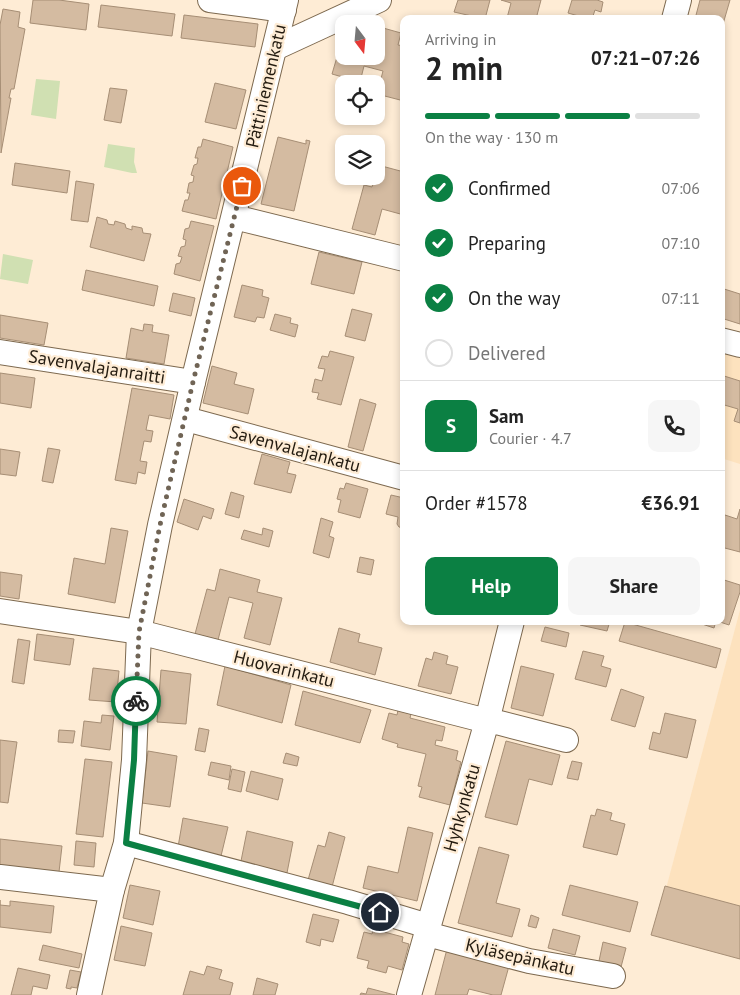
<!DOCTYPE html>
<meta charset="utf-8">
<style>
:root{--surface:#fff;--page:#f6f6f6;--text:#222;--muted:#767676;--line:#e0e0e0;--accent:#0b8043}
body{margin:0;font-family:"PT Sans",sans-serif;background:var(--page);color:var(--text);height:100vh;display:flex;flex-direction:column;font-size:19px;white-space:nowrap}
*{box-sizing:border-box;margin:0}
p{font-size:16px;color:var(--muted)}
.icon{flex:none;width:28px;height:28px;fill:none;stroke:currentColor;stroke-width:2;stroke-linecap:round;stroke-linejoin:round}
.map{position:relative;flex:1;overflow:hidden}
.details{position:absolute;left:400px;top:15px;width:325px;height:610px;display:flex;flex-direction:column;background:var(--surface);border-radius:10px;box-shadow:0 2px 8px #0003}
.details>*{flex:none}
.needle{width:32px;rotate:164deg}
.controls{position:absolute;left:335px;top:15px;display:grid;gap:10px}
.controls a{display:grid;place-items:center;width:50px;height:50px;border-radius:10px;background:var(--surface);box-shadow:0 2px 8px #0003;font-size:25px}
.pin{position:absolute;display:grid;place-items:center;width:42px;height:42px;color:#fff;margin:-21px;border:2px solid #fff;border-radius:50%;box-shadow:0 1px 5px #0007}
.courier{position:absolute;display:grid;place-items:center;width:50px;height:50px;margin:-25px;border:4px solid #0b8043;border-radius:50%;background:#fff;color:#222;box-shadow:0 1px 6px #0007}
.summary em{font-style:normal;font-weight:700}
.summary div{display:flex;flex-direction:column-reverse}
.summary{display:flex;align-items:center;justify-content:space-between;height:85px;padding:0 25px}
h1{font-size:32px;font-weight:700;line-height:38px}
.bar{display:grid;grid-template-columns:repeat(4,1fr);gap:8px 5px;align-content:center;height:60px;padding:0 25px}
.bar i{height:6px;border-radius:4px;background:var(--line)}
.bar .on{background:var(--accent)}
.bar p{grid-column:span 4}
.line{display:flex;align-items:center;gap:12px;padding:0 25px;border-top:1px solid var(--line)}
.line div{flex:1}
.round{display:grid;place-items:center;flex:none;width:52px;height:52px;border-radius:10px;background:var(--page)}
ol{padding:0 25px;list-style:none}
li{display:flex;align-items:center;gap:15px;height:55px}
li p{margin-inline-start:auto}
li .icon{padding:5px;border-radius:50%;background:var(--accent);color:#fff;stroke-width:4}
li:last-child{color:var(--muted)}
li i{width:28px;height:28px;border:2px solid var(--line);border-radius:50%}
.primary-button{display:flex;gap:10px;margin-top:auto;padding:10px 25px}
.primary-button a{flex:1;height:58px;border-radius:10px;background:var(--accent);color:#fff;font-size:20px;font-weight:700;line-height:58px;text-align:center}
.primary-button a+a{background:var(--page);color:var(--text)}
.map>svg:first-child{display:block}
</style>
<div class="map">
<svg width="740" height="995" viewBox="0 0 740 995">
<rect width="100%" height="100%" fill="#feecd5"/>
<!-- built -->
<g fill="#fde2be">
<path d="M721,350L740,356V464L721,458Z"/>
<path d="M740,610V950L656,934L667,885Z"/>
</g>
<!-- green -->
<g fill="#d0e0b2">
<path d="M36,79L60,81L56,119L31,115Z"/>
<path d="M108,144L135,148L134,162L137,173H132L104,167Z"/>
<path d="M3,254L33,260L28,284L0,279Z"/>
</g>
<!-- building -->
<g fill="#d4bba1" stroke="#a68e75">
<path d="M33,0H59L89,4L86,30L30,23Z"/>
<path d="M458,0H490L485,19L454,12Z"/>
<path d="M501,0H541L536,19L507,18L511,3Z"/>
<path d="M572,0H597L603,2L601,12L595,10L592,19H589L568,13Z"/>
<path d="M700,0H730L721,31V19H695Z"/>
<path d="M101,5L175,14L172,36L98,27Z"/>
<path d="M3,9L20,12L18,27L25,29L14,89H11L9,98H11L1,153L0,25Z"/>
<path d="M184,15L258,24L255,47L181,38Z"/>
<path d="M376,26L401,33L398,45L404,46V101L377,94L383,71L364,66L360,82L332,74L342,40H344V56H376Z"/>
<path d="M215,83L246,90L236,129L205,122Z"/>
<path d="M110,88L127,90L121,123L104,120Z"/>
<path d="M278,137L306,144V140L310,141L294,211L261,204Z"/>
<path d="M203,139L233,147L216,219L182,211L185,200H188L190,193H187L189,183L193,182L194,176L191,175L194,165L197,164L198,158H195L198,147H201Z"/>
<path d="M15,163L70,171L67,193L12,185Z"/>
<path d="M378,165L404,172V215L382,209L375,235L352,229L364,185L372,187L375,176H376Z"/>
<path d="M76,181L94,184L88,222L71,220Z"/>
<path d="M97,217L107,220L108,224L114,225L115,221L125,224L126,228L132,230V226L142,228L143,233L151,234L144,261L90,247Z"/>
<path d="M191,221L214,226L200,281L174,274L176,264L180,263L182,257L178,256L181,247L185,246L186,240L183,239L185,229L189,228Z"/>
<path d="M319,252L362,262L354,294L311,284Z"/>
<path d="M86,270L158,286L154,306L82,290Z"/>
<path d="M242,285L263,290L262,296L269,298L264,318L257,317L255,322L234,317Z"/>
<path d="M721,288L740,294V324L721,318Z"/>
<path d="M173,293L195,298L191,316L169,311Z"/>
<path d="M352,309L372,314L365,341L345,336Z"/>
<path d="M275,314L291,318L290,323L298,325L295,337L270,330Z"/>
<path d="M0,315L48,323L44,345L0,338Z"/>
<path d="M144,324L153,325L152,332L169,335L164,364L126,358L131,328L143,331Z"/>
<path d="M330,351L354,357L341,405L317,399L319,393L312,392L315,379L322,381L325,369L318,368L322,356L328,357Z"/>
<path d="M212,366L237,373L234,384L254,389L248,414L203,403Z"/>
<path d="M0,373L35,378L31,408L0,403Z"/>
<path d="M721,375L740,381V423L734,421L738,409L721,404Z"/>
<path d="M132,388L174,395L170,419L149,415L146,430L153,431L151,442L144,441L140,461L147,462L145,474L138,472L136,484L115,480Z"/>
<path d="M360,399L376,404L363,451L348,447Z"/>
<path d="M48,448L60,450L53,483L42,481Z"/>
<path d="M0,449L20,452L16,476L0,474Z"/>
<path d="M262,454L290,462L287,473L296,475L291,493L254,484Z"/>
<path d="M346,483L368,489L360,518L338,512L341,500L337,499L340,488L344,489Z"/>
<path d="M231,492L244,496L239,518L225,514Z"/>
<path d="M391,495L404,498L403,528L399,527L397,524L398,517L386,514Z"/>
<path d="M184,499L214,509L211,519L203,516L198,530L177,522Z"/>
<path d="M740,509V552L721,547V528L725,515L737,519Z"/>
<path d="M321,518L333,522L329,536L334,538L329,558L313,553Z"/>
<path d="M111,528L128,531L115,603L68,594L74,558L105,564Z"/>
<path d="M263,528L273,531L269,547L241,539L244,530L262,535Z"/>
<path d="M360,557L374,560L371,575L357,572Z"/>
<path d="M220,569L260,580L257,592L282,598L270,645L244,638L253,603L229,597L218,640L195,634L207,589L215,591Z"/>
<path d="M0,572L22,575L19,599L0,596Z"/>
<path d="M721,579L740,585V592L729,625L717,621H721Z"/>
<path d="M581,621H610L607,631L580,625Z"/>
<path d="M700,621H716L714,628L699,623Z"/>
<path d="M625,622L721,649L716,668L619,641Z"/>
<path d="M545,627L569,633L566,647L541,641Z"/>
<path d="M339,628L360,634L358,642L382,648L375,675L330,662Z"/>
<path d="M37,634L74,639L70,665L34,660Z"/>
<path d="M18,639L30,641L24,684L12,682Z"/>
<path d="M583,651L604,656L601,666L611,669L606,687L575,679Z"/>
<path d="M434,652L448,656L446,664L458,667L451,694L418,686L426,658L432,660Z"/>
<path d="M225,666L291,685L282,723L217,705Z"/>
<path d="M521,666L554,674L543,716L511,708Z"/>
<path d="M93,668L119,671L116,702L89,700Z"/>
<path d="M161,670L191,674L186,724L157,722Z"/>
<path d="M621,689L644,697L635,727L611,720Z"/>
<path d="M303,691L371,710L360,743L295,725Z"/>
<path d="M398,710L411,714L410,718L445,727L442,741L436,740L435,745L458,751L456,760L461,762L450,805L419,797L422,787L418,786L426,754L397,747L398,744L382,739L389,713L397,715Z"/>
<path d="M665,713L696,720L687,758L649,749L653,732L660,734Z"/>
<path d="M102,715L114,716L110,750L81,746L84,721L101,723Z"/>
<path d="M199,728L209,730L205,752L195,750Z"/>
<path d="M59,730L75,731L73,743L58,742Z"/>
<path d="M0,740L17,742L8,803L0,802Z"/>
<path d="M506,741L560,755L552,785L529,779L517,825L485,817Z"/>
<path d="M148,751L177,756L170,807L142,803Z"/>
<path d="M286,753L299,757L297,766L283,763Z"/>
<path d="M85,759L112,762L103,837L76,834Z"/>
<path d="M572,761L582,763L578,780L567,778Z"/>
<path d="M211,762L231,766L229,780L208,775Z"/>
<path d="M232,769L245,772L241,792L228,789Z"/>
<path d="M251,771L283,779L278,800L246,791Z"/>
<path d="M597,809L612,813L610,820L625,824L617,855L583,847L591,815L595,816Z"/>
<path d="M183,818L228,827L221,856L178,847Z"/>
<path d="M408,827L433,833L417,901L363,888L368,866L398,873Z"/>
<path d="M247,831L293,842L286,878L240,866Z"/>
<path d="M329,832L345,837L332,887L308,880L318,845L325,847Z"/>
<path d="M0,839L62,846L59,872L0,866Z"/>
<path d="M76,841L96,843L94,867L74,865Z"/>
<path d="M479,847L509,855L496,903L520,909L512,937L458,923Z"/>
<path d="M130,885L160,891L153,925L123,918Z"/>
<path d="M570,885L638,902L630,932L562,915Z"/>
<path d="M665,886L740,906V959L651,935Z"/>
<path d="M0,900V905L10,906V901L54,906L51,933L0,927Z"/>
<path d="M313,914L339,920L333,942L321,939L320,946L306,942Z"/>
<path d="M531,915L539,918L536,928L528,926Z"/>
<path d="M121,926L152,933L145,966L114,960Z"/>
<path d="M373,929L403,937L402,942L409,944L402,970L388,966L386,973L367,968L369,961L357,958L364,932L372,934Z"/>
<path d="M553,929L580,936L575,955L548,948Z"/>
<path d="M603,942L626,948L621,967L599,961Z"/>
<path d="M43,945L82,954L79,968L39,960Z"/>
<path d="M447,949L509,966L501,995H493L469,989L467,995H435Z"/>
<path d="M207,966L222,970L219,979L233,983L230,995H183L190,971L204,975Z"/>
<path d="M18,968L50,975L47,989L33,986L31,995H11Z"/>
<path d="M70,970L81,972L77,988L71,987V989L66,988Z"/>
<path d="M257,978L278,984L275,995H253Z"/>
<path d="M368,988L395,995H360L361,993L366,994Z"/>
</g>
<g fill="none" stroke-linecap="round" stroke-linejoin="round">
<defs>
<g id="minor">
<path d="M210,0L284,10"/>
<path d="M674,19L679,0"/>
<path d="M275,48L379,0"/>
<path d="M234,217L404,259"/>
<path d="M721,340L740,345"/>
<path d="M0,352L193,382"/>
<path d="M186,419L404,478"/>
<path d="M0,611L139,632L487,721L500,723L566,740"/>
<path d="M126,843L348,902L428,926"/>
<path d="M0,877L112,890"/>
<path d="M427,934L529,961L613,976"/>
<path d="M89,995L112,890L126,843L134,760L139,632L160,525L193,382L286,0"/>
<path d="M409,995L487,721L512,621"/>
</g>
</defs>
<!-- minor casing -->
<use href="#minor" stroke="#7d694f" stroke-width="26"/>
<!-- minor -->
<use href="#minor" stroke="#fff" stroke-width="24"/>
</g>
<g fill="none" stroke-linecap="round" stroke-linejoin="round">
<!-- done -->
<path stroke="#706455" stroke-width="5" stroke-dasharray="0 9" d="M136,701L139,632L160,525L193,382L242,186"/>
<!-- route -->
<path stroke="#0b8043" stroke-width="6" d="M136,701L134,760L126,843L380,912"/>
</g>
<g text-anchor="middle" stroke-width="4.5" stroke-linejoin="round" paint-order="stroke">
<!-- street labels -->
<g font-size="18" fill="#231b10" stroke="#feecd5">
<text transform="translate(266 86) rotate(-77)" y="6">Pättiniemenkatu</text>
<text transform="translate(97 367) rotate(9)" y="6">Savenvalajanraitti</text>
<text transform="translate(295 449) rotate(15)" y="6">Savenvalajankatu</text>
<text transform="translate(284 669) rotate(14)" y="6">Huovarinkatu</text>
<text transform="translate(462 808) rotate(-74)" y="6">Hyhkynkatu</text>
<text transform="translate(520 957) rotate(13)" y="6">Kyläsepänkatu</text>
</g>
</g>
</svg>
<div class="controls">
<a><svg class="needle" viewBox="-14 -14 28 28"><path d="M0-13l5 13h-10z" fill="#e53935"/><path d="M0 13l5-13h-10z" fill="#767676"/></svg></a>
<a><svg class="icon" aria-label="locate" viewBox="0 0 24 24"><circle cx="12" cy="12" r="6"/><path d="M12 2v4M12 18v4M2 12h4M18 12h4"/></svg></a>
<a><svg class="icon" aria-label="layers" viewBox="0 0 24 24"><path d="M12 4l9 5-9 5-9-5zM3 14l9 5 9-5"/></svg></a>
</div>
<div class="pin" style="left:242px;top:186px;background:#ea580c"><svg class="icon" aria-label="bag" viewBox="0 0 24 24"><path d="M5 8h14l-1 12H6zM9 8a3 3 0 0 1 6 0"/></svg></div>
<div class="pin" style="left:380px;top:912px;background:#1f2937"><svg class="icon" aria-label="home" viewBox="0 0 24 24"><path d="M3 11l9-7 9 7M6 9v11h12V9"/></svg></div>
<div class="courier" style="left:136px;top:701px"><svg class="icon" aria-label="bike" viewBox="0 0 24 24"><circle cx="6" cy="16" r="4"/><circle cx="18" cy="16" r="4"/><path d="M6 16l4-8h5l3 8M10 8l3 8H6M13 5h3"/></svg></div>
<section class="details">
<div class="summary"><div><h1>2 min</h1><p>Arriving in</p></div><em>07:21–07:26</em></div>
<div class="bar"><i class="on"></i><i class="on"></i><i class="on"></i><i></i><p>On the way · 130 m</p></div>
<ol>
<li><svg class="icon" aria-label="check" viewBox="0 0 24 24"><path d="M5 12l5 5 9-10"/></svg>Confirmed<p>07:06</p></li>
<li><svg class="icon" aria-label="check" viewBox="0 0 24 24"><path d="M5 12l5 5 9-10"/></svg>Preparing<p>07:10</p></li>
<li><svg class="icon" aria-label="check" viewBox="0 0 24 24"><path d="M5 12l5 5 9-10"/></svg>On the way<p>07:11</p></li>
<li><i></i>Delivered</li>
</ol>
<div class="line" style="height:90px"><b class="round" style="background:var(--accent);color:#fff">S</b><div><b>Sam</b><p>Courier · 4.7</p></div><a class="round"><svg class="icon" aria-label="phone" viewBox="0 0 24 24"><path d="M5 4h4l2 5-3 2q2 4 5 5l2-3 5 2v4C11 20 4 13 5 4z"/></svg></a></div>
<div class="line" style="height:65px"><div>Order #1578</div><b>€36.91</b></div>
<div class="primary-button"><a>Help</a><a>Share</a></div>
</section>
</div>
